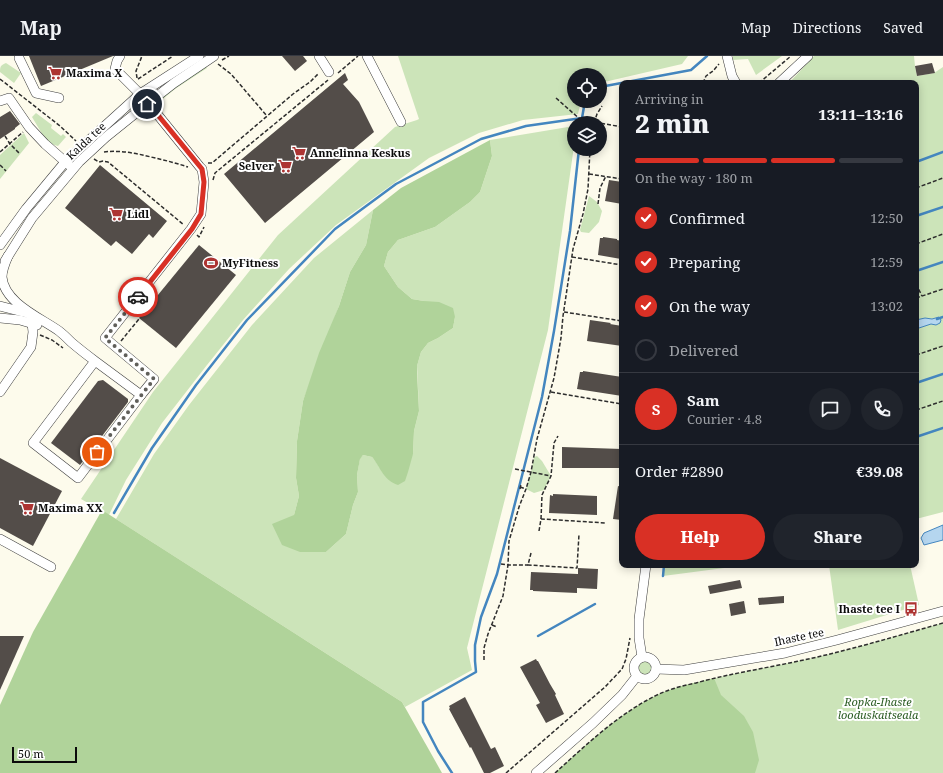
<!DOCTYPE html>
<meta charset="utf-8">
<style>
:root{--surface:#171b24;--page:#20242c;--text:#f1f3f6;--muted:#9ea1a6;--line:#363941;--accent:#d93025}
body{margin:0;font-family:"Noto Serif",serif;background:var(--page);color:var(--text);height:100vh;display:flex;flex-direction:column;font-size:15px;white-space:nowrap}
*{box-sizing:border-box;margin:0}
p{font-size:13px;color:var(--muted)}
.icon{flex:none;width:22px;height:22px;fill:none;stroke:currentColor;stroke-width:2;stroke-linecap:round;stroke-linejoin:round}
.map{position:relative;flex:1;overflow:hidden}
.drawer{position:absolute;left:619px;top:24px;width:300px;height:488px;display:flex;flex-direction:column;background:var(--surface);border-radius:8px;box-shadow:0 2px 10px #0003}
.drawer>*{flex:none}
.fabs{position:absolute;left:567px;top:12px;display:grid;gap:8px}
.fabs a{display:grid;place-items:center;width:40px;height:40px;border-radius:50%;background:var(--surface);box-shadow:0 2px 10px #0003;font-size:20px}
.scale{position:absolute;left:12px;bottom:10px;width:65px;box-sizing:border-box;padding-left:4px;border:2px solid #0b0b0b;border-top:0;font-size:11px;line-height:14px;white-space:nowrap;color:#0b0b0b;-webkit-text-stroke:3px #fff;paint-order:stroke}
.pin{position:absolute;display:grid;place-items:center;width:34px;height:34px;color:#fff;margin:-17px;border:2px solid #fff;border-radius:50%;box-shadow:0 1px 4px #0007}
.courier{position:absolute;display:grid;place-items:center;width:40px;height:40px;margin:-20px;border:3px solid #d93025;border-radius:50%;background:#fff;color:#222;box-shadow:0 1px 5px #0007}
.summary em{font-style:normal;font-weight:800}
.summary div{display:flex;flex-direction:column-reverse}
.summary{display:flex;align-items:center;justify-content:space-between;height:68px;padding:0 16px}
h1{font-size:26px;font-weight:800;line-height:30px}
.bar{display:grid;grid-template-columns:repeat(4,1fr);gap:6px 4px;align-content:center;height:48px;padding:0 16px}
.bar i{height:5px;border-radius:3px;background:var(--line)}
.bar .active{background:var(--accent)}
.bar p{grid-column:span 4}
.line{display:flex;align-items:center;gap:10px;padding:0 16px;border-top:1px solid var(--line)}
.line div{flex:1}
.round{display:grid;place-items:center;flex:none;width:42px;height:42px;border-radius:21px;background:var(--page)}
ol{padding:0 16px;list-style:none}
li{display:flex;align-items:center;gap:12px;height:44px}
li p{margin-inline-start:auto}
li .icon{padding:4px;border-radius:50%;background:var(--accent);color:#fff;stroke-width:4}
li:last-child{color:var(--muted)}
li i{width:22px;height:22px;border:2px solid var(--line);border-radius:50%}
.primary-button{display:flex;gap:8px;margin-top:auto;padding:8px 16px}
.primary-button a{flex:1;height:46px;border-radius:24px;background:var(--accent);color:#fff;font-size:16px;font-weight:800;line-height:46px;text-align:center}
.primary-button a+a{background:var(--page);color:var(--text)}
header{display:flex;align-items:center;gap:24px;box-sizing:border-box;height:56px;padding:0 20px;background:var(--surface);border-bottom:1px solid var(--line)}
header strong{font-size:19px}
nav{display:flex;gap:22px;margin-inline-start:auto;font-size:14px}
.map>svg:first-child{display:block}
</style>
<header>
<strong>Map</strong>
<nav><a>Map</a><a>Directions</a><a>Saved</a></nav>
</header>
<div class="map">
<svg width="943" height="717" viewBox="0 0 943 717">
<rect width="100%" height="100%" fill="#fdfbec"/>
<!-- green -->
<g fill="#cce4b9">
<path d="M398,0H688L682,8L600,27V19H574V45H581L578,58L523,64L479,77L429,102L336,169L289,213L243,264L207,309L162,367L126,424L109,459L81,443L153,336L278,179L395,71L417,64L419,63Z"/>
<path d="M733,0H782L756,19L748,3L733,4Z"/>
<path d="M814,0H914L915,10L917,20L934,17L943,11V456L916,463V27H789Z"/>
<path d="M6,7L21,17L14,27L0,16C0,10 1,9 6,7Z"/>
<path d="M205,9L207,12L175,33L158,47C167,31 190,20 205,9Z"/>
<path d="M36,57L52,69L51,72L61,80L63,78L66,81L65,82L58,90L51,88L44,81L32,61Z"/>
<path d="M574,70V90L548,274L467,592L472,614L405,651L402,646L116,463L154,398L189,349L252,269L314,202L373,154L366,189L350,216L339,250L303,345L297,385L296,422L299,440L294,459L300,496H326L346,478L353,449L358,436L357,419L360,402L363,399L372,401L376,406L383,417L413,398L414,375L419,355L417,310L421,296L428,287L438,282L453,272L455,261L424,245L412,243L398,231L384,210L388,196L398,184L435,171L470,146L480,136L492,100L490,84Z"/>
<path d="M24,77L29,87L0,123V99Z"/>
<path d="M589,140L597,146L602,155L599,166L589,177L581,176L580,174Z"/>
<path d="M537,400L542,405L551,420L544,434L534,437L526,433L531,416L534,401Z"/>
<path d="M664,509H747L663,520Z"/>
<path d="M829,509H910L919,549L838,574Z"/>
<path d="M943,567V717H555C585,690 616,660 653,641C666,634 681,630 696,627C728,618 761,613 794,606C844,596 893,581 943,567Z"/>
<circle cx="645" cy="612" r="8"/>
</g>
<!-- forest -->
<g fill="#b0d39a">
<path d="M490,84L492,100L480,136L470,146L435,171L398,184L388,196L384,210L398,231L412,243L424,245L439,246L453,252L455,261L453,272L438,282L428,287L421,296L417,310V316L419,355L414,375L413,398L408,416L405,425L398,429C383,424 381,412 372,401L363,399L360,403L357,419L358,436L353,449L346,478L326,496H300L282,489L272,468L294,459L299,440L296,422L297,385L303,345L319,297L339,250L350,216L366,189L373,154L401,132Z"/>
<path d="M102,454L402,646L442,717H0V649L33,576Z"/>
<path d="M714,622L721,639L744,660L753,676L759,704L755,717H555C589,687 624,652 667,635C682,629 699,626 714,622Z"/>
</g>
<!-- water -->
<g fill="#b5d6ef" stroke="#4486bf">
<path d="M939,261L941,264L940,267L936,269L931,268L916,273V264L925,262L932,263Z"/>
<path d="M943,469V484L924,489L921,482L924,477Z"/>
</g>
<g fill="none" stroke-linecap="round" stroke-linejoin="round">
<!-- stream -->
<g stroke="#4486bf" stroke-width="2.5">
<path d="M600,31L691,14L707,0"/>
<path d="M581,67L582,62"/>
<path d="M916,106L943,96"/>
<path d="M916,160L943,151"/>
<path d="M916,215L943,206"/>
<path d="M937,263L943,261"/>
<path d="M916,327L943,318"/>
<path d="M916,381L943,372"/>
<path d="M114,457L152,392L196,329L247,264L335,173L396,128L481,83L526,70L582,62L585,45"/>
<path d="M663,520L664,509"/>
<path d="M538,580L595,548"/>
<path d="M452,717L438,695L423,666V646L476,616L475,605V589L481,561L497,518L542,341L554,275L570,175L579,93"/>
</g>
</g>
<!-- building -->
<g fill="#534d49">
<path d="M29,0H113L41,30Z"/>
<path d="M282,0H303L307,5L295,15Z"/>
<path d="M932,7L935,17L917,20L915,10Z"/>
<path d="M345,17L348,24L343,28L359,46L374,76L265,167L224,118Z"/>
<path d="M10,55L20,68L15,72V73L0,83V61Z"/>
<path d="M100,109L167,165L153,182L149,178L132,198L116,185L111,190L65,152Z"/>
<path d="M609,124L622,126V148L605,145Z"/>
<path d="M603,181L617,183V184L622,185L621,203L598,199L600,182H603Z"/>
<path d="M199,189L236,219L176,292L139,262Z"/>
<path d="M590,264L611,267L610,268L622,270V290L587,285Z"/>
<path d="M583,315L622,321V340L577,333L580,316H583Z"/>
<path d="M103,324L128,343V346L80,409L51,387L98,325Z"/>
<path d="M562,391L622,393V412H562Z"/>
<path d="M0,402L62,435L33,490L0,472Z"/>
<path d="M618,430L622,431V464L613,463Z"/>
<path d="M553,438L597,440V459L549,457L550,439L553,440Z"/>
<path d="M578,512L598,513L597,533L577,532V537L533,535V534H530L531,516L578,518Z"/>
<path d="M740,524L742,532L710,538L708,530Z"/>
<path d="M784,540V547L759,549L758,542Z"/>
<path d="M744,545L746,557L731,560L729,548Z"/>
<path d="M0,580H24L0,634Z"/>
<path d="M536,603L537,605H538L550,628L556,638L555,639L564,658L546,667L536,649L540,647L520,611Z"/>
<path d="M465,641L491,693L495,691L504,710L490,717H484L471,691L470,692L449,653L450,652L449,650Z"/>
</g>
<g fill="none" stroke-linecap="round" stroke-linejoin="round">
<defs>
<g id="minor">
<path d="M120,0L117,5L115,13L140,38L147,48L153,53L200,111L202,113L204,126L201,158L191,173L105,282L154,323L141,339"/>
<path d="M319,0L329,16"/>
<path d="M367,0L401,66"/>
<path d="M727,0L732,20L736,27"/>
<path d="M19,2L36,37L59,42"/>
<path d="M779,27L808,0"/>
<path d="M0,45L9,42L29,71L45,88L69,109"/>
<path d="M0,189L26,153L65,106L140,38L199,0"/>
<path d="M8,200C5,207 2,214 2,221C4,247 41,262 59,275C63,278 67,282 71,286C78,292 87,299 95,305L33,387L78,422L141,339L95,305"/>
<path d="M5,205L32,162L79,106L106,81L147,48L174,27L214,0"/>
<path d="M0,250L27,257"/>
<path d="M0,262L20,264L37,269"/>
<path d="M0,336L31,291L33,276L32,267L30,258"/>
<path d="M0,483L51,511"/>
<circle cx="645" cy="612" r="11"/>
<path d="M642,601L639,582V563L646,509"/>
<path d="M656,613L684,614L785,597L837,584L943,555"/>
<path d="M536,717L593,667L622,639L637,620"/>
</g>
</defs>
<!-- minor casing -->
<use href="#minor" stroke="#3e3e3e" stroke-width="10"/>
<!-- path -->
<g stroke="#2d2d2d" stroke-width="1.5" stroke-dasharray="4 2" stroke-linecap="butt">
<path d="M222,4L229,0"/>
<path d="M218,8L231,18L267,60"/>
<path d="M338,17L358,0"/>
<path d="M137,22L136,15L142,0"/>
<path d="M0,23L60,70L76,85"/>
<path d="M138,23L173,0"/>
<path d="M703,27L706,20L713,15L719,8"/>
<path d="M759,27L791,0"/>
<path d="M556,42L582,65L594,66L622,71"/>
<path d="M594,67L597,58L602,50"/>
<path d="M5,80L10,88L20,98"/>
<path d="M0,96L23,76"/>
<path d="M104,96C120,94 135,97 151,101C164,104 176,107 188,111"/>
<path d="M94,103L99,106L103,105L108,106L184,169"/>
<path d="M208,107H212L293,38L310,26L319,17"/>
<path d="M0,109L6,115"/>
<path d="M589,118L622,123"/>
<path d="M213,124L215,117L328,24"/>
<path d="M916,132L943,122"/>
<path d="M598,148L600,132L606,120"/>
<path d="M197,179L199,181L204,171"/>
<path d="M916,188L943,178"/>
<path d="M572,201L622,209"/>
<path d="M916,228L922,240"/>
<path d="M916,242L943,233"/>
<path d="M564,256L622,265"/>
<path d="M40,279L52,284L63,292"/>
<path d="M121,285L139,263"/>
<path d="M916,299L943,290"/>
<path d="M551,336L622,348"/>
<path d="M916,354L943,345"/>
<path d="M515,413L551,420"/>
<path d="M520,431L526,433"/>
<path d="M520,433L521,428"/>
<path d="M541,463L542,439L551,420L554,387L558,380"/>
<path d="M539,475L541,463L606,467"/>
<path d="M531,497L528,509L577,512L579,478"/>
<path d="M501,508L508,509H528"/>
<path d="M492,569L497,571"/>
<path d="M484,604V592L488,578L503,540L508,509L509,485L519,451L526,433L531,416L537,383L554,322L561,282L563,260L573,193L583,158L588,133L590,93"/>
<path d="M506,717L605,631L622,613L626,603L630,582"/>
<path d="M555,717C585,690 616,660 653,641C666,634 681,630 696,627C728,618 761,613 794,606C844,596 893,581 943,567"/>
</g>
<!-- minor -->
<use href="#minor" stroke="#fff" stroke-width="9"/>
</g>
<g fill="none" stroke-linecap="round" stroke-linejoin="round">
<!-- done -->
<path stroke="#605f5a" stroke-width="4" stroke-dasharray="0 7.2" d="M97,396L154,323L105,282L138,241"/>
<!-- route -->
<path stroke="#d93025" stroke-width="5" d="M138,241L192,173L201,158L204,126L202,113L153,53L147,48"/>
</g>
<!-- icons -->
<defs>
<symbol id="supermarket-bare" viewBox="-9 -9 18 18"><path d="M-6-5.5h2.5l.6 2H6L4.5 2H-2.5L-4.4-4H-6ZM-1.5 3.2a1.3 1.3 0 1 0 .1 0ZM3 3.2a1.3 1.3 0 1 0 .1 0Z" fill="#ad3432" stroke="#fff" stroke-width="2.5" paint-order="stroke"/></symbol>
<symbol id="stadium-bare" viewBox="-9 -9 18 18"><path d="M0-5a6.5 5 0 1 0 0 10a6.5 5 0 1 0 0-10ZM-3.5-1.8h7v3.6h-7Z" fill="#ad3432" stroke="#fff" stroke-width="2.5" paint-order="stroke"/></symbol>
<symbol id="bus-bare" viewBox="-9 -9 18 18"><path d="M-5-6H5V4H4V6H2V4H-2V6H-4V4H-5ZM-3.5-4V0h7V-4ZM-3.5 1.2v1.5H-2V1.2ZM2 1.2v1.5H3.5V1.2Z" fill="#ad3432" stroke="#fff" stroke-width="2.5" paint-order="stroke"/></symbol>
</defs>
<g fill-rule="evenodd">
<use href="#supermarket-bare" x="45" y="7" width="20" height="20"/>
<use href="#supermarket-bare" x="289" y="87" width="20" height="20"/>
<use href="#supermarket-bare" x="275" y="100" width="20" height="20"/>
<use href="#supermarket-bare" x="106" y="148" width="20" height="20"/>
<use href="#stadium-bare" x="201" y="197" width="20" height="20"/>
<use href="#supermarket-bare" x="17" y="442" width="20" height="20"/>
<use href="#bus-bare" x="901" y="543" width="20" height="20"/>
</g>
<g text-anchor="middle" stroke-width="4" stroke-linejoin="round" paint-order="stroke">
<!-- poi labels -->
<g font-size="11" font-weight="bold" fill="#0b0b0b" stroke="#fff" text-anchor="start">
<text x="66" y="21">Maxima X</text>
<text x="310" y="101">Annelinna Keskus</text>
<text x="274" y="114" text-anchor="end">Selver</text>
<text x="127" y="162">Lidl</text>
<text x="222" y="211">MyFitness</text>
<text x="38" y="456">Maxima XX</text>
<text x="900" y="557" text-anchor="end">Ihaste tee I</text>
</g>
<!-- street labels -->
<g font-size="11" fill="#0b0b0b" stroke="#fff">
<text transform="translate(86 85) rotate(-43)" y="4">Kalda tee</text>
<text transform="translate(799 581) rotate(-12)" y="4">Ihaste tee</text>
</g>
<!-- park labels -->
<g font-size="11" font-style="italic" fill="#2b5c23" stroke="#fff">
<text x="878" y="650">Ropka-Ihaste<tspan x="878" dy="13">looduskaitseala</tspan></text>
</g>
</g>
</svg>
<div class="fabs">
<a><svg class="icon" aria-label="locate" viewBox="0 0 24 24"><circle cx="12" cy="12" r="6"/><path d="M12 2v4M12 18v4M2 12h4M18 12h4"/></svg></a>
<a><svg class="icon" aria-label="layers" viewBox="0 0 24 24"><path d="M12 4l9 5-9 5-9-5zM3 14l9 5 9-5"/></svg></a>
</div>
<div class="scale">50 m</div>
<div class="pin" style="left:97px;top:396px;background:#ea580c"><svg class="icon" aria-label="bag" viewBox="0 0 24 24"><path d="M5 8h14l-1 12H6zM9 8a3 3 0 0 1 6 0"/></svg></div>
<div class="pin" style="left:147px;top:48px;background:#1f2937"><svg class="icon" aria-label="home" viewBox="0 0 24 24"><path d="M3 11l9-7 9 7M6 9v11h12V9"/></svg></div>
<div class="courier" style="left:138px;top:241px"><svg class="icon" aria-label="car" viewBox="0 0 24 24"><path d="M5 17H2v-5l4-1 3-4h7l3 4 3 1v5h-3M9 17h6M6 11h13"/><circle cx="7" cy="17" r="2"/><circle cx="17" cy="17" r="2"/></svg></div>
<section class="drawer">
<div class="summary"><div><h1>2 min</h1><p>Arriving in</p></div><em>13:11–13:16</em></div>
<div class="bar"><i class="active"></i><i class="active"></i><i class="active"></i><i></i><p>On the way · 180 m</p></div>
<ol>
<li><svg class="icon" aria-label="check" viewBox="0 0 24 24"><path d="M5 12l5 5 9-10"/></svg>Confirmed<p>12:50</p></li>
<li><svg class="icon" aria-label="check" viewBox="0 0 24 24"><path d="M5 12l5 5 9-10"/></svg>Preparing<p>12:59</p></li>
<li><svg class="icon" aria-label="check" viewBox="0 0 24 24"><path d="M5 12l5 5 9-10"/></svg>On the way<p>13:02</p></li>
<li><i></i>Delivered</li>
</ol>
<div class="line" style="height:72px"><b class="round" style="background:var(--accent);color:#fff">S</b><div><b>Sam</b><p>Courier · 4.8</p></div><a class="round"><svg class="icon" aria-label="chat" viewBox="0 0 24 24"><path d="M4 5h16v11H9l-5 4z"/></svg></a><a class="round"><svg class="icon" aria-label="phone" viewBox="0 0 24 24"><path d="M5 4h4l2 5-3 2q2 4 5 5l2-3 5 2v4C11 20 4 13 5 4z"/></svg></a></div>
<div class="line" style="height:52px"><div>Order #2890</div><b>€39.08</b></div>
<div class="primary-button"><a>Help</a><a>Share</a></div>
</section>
</div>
